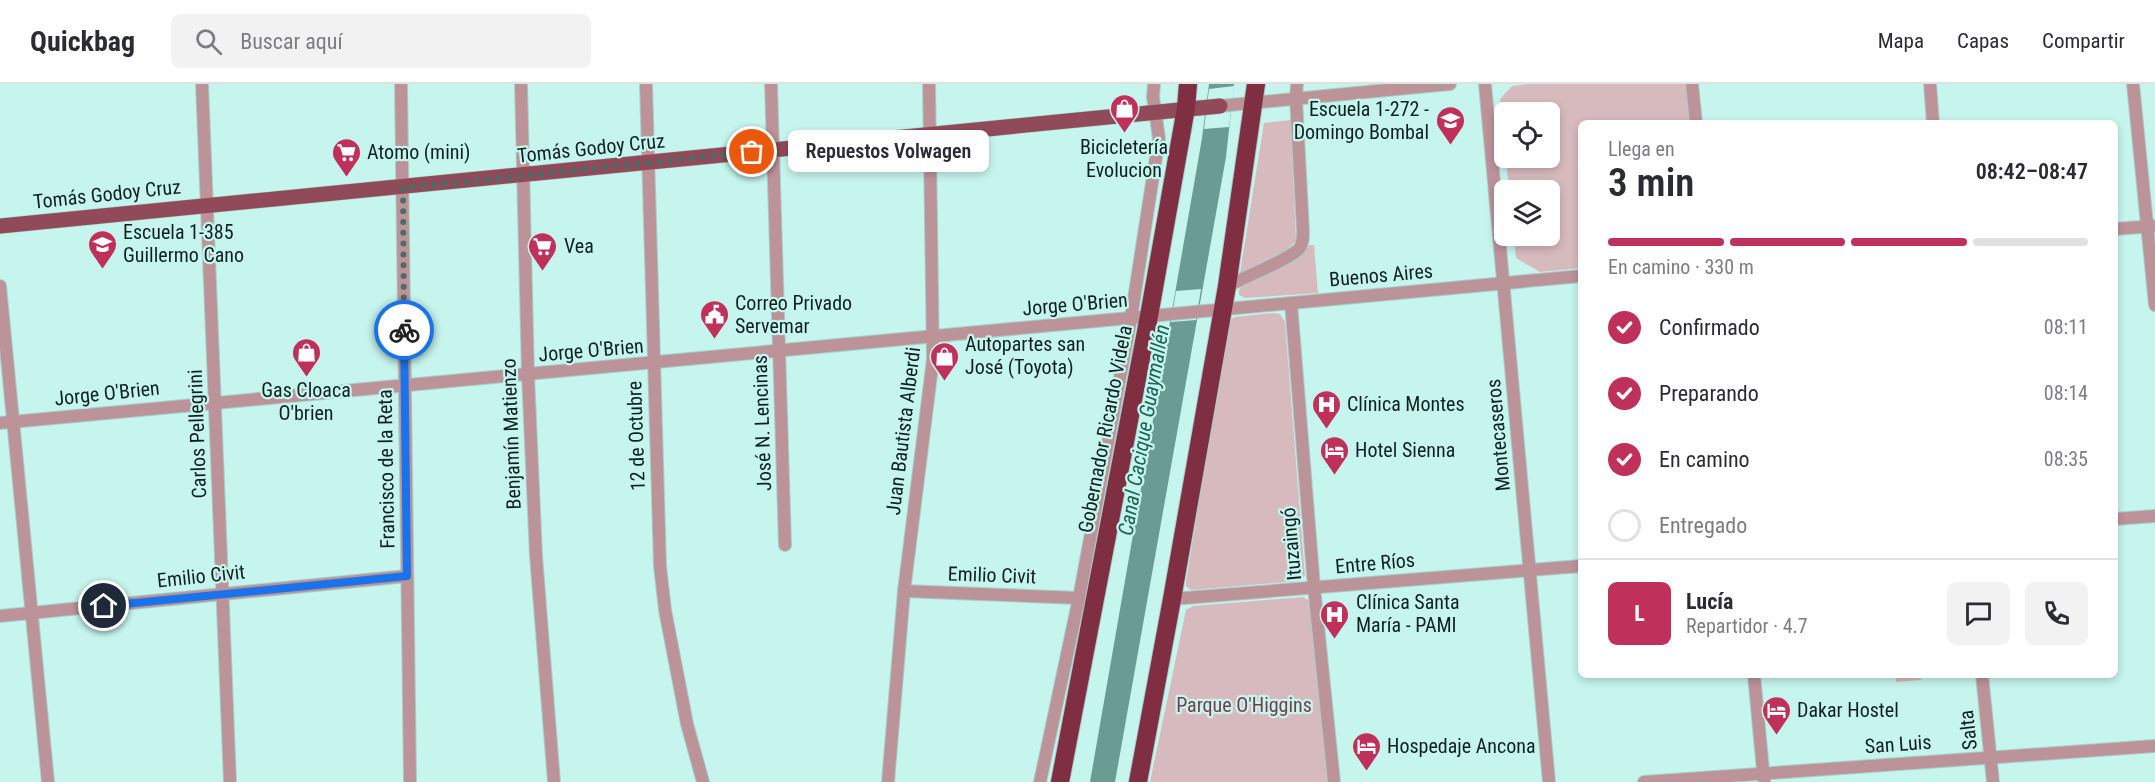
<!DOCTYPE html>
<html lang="es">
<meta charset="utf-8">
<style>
:root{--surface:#fff;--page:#f2f2f3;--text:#2b2b33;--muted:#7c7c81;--line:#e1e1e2;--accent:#bf305b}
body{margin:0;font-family:"Roboto Condensed",sans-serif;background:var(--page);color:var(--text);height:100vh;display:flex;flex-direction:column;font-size:22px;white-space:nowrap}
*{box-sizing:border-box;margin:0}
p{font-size:20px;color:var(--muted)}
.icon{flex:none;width:33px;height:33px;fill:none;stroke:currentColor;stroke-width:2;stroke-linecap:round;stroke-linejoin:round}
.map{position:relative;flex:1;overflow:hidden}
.details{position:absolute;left:1578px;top:36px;width:540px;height:558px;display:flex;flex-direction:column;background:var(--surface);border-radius:9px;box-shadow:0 3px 9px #0003}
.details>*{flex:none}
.tools{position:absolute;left:1494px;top:18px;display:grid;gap:12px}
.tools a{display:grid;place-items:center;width:66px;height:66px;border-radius:9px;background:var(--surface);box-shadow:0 3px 9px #0003;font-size:30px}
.pin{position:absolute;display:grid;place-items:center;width:51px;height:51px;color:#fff;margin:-26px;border:3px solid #fff;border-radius:50%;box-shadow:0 2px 6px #0007}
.courier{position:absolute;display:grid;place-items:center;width:60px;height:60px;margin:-30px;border:4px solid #1a73e8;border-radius:50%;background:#fff;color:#222;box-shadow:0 2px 8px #0007}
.bubble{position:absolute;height:42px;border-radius:9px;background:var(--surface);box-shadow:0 3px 9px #0003;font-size:20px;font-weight:600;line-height:42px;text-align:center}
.headline em{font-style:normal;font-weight:600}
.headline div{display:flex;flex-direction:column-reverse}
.headline{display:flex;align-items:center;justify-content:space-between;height:102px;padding:0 30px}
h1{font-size:39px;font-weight:600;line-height:45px}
.bar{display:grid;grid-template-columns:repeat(4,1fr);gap:9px 6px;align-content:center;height:72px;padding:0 30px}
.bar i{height:8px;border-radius:4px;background:var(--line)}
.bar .current{background:var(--accent)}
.bar p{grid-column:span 4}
.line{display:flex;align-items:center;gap:15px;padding:0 30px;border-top:2px solid var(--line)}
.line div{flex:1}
.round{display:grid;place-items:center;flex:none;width:63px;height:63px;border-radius:9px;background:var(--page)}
ol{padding:0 30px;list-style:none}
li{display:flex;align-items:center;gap:18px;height:66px}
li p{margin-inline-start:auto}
li .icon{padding:6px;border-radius:50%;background:var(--accent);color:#fff;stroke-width:4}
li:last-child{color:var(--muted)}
li i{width:33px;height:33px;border:3px solid var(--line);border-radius:50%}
header{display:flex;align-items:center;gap:36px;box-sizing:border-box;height:84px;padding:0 30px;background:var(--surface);border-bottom:2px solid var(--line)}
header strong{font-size:28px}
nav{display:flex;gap:33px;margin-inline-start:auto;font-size:21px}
.search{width:420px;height:54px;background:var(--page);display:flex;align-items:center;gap:15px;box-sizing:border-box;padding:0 21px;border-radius:9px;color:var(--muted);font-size:22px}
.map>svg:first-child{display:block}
</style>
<header>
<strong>Quickbag</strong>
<div class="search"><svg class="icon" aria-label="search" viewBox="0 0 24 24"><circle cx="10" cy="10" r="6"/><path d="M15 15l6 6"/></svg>Buscar aquí</div>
<nav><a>Mapa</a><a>Capas</a><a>Compartir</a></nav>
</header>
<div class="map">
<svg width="2155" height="698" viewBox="0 0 2155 698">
<rect width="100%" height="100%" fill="#c6f5ed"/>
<!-- green -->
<g fill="#d7babe">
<path d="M1527,0H1687L1691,39H1581V184L1540,188L1516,174L1514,152H1550V106H1509L1506,74H1550V28H1504V59L1500,15L1512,2Z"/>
<path d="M1291,36L1296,157L1287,166L1240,189L1264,39Z"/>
<path d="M1309,161H1314L1318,209L1245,214L1239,211V206L1242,201C1258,193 1303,176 1309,161Z"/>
<path d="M1273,229L1280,230L1285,238L1305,492L1298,497L1191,506L1186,502V498L1228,237L1235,233Z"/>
<path d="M1303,513L1310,517L1328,698H1150L1186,526L1193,522Z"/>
<path d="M1896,591H1921V596L1896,598Z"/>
</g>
<!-- water -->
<path fill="#6b9c94" d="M1209,0H1234L1226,73L1115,698H1090L1202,54Z"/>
<!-- pier -->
<g fill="#c6f5ed">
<path d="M1234,2L1229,43L1204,45L1209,5Z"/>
<path d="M1201,205L1196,236L1171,238L1176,207Z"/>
</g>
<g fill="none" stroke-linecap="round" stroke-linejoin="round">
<defs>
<g id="minor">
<path d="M202,0L230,698"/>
<path d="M401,0L410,698"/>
<path d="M521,0L528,291L536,472L554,698"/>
<path d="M646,0L660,482L665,526L687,640L703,698"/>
<path d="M771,0L785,461"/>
<path d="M1485,0L1549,698"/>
<path d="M1692,0L1696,39"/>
<path d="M1930,0L1933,39"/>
<path d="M2133,0L2155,221"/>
<path d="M1220,22L1450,0"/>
<path d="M2115,145L2153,142"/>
<path d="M0,202L48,698"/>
<path d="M1227,202C1243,194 1288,176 1299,165C1303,160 1303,154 1303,147L1296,14L1297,0"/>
<path d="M1291,219L1314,503L1334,698"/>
<path d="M0,339L1581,192"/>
<path d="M2115,435L2155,432"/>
<path d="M904,507L1079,514"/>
<path d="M1172,515L1581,482"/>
<path d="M0,532L407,492"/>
<path d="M1754,591L1764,697"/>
<path d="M1982,591L1993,698"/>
<path d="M888,698L904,507L933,275L929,0"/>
<path d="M1040,698L1079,514L1131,234L1159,54L1153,13L1154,0"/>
<path d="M1644,698L2155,662"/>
</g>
<path id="major" d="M0,142L1220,22"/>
<g id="highway">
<path d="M1060,698L1149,232L1186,24L1188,0"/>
<path d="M1138,698L1172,515L1227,202L1256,0"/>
</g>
</defs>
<!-- minor casing -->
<use href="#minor" stroke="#a5cfc8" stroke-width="14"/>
<!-- major casing -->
<use href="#major" stroke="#a5cfc8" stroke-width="16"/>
<!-- highway casing -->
<use href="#highway" stroke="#a5cfc8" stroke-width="20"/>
<!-- minor -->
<use href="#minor" stroke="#bd939a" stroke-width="12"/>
<!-- major -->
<use href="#major" stroke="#914a59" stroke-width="15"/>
<!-- highway -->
<use href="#highway" stroke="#802e42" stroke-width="18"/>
</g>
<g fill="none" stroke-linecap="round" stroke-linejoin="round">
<!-- done -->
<path stroke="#4f6b66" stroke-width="6" stroke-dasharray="0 10.8" d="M404,246L403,104L752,68"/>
<!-- route -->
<path stroke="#1a73e8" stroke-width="8" d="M104,522L407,492L404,246"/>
</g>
<!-- icons -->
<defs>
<symbol id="shop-pin" viewBox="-11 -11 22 30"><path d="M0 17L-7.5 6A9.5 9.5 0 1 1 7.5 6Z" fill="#bf305b" stroke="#c6f5ed"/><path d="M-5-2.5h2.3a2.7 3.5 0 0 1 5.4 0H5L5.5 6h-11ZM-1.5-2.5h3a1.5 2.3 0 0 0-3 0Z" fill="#fff"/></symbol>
<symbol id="school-pin" viewBox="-11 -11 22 30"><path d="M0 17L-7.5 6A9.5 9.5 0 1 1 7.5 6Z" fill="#bf305b" stroke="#c6f5ed"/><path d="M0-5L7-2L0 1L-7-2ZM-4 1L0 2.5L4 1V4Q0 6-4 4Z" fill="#fff"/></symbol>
<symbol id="supermarket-pin" viewBox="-11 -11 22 30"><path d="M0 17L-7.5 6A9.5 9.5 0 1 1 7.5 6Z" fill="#bf305b" stroke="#c6f5ed"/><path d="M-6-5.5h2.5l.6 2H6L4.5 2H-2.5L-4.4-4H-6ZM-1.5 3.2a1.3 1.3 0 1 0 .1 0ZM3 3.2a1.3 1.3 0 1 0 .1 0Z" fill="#fff"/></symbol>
<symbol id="civic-pin" viewBox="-11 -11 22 30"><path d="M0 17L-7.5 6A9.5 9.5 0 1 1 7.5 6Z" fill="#bf305b" stroke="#c6f5ed"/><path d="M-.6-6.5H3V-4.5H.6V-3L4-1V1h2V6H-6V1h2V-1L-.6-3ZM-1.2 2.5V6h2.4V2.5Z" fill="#fff"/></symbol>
<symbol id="hospital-pin" viewBox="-11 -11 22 30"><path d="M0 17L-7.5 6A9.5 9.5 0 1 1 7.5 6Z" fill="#bf305b" stroke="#c6f5ed"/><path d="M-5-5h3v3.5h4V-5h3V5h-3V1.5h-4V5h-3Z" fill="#fff"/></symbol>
<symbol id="hotel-pin" viewBox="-11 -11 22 30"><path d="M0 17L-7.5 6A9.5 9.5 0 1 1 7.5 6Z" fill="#bf305b" stroke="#c6f5ed"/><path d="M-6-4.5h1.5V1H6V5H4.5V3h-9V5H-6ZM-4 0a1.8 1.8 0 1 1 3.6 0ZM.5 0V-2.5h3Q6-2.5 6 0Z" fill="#fff"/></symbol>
</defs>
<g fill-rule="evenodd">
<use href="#shop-pin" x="1108" y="8" width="33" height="45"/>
<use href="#school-pin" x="1434" y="20" width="33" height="45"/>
<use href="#supermarket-pin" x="330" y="52" width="33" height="45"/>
<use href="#school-pin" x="86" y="144" width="33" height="45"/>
<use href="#supermarket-pin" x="526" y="146" width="33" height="45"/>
<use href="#civic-pin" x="698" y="214" width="33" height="45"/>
<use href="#shop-pin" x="290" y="252" width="33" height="45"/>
<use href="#shop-pin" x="928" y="256" width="33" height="45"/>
<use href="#hospital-pin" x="1310" y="304" width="33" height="45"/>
<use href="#hotel-pin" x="1318" y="350" width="33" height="45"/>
<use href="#hospital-pin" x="1318" y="514" width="33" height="45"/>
<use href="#hotel-pin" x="1760" y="610" width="33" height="45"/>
<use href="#hotel-pin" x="1350" y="646" width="33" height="45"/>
</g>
<g text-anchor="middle" stroke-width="4.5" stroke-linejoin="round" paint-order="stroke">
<!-- poi labels -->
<g font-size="20" fill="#0f211e" stroke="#c6f5ed" text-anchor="start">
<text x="1429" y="32" text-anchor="end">Escuela 1-272 -<tspan x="1429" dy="23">Domingo Bombal</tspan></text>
<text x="1124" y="70" text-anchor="middle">Bicicletería<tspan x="1124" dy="23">Evolucion</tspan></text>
<text x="367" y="75">Atomo (mini)</text>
<text x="123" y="155">Escuela 1-385<tspan x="123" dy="23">Guillermo Cano</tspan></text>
<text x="564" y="169">Vea</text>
<text x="735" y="226">Correo Privado<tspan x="735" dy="23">Servemar</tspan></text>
<text x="965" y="267">Autopartes san<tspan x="965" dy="23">José (Toyota)</tspan></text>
<text x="306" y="313" text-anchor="middle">Gas Cloaca<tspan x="306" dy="23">O'brien</tspan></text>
<text x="1347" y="327">Clínica Montes</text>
<text x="1355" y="373">Hotel Sienna</text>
<text x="1356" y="525">Clínica Santa<tspan x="1356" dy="23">María - PAMI</tspan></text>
<text x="1797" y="633">Dakar Hostel</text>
<text x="1387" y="669">Hospedaje Ancona</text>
</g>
<!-- street labels -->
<g font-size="20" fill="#0f211e" stroke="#c6f5ed">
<text transform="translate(591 64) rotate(-6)" y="7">Tomás Godoy Cruz</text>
<text transform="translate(107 110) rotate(-6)" y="7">Tomás Godoy Cruz</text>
<text transform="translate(1381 191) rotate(-5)" y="7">Buenos Aires</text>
<text transform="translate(1075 220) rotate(-5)" y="7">Jorge O'Brien</text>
<text transform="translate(591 266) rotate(-5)" y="7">Jorge O'Brien</text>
<text transform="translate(107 309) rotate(-6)" y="7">Jorge O'Brien</text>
<text transform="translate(762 339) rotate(-92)" y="7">José N. Lencinas</text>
<text transform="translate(1105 345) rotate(-79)" y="7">Gobernador Ricardo Videla</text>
<text transform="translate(903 347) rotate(-83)" y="7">Juan Bautista Alberdi</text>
<text transform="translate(197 350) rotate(-92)" y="7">Carlos Pellegrini</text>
<text transform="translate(511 350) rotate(-92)" y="7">Benjamín Matienzo</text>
<text transform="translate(1498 351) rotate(-95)" y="7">Montecaseros</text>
<text transform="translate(636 352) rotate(-92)" y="7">12 de Octubre</text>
<text transform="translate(386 385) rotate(-91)" y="7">Francisco de la Reta</text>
<text transform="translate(1291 460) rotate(-95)" y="7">Ituzaingó</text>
<text transform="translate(1375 479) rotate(-5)" y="7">Entre Ríos</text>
<text transform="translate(992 491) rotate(2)" y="7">Emilio Civit</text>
<text transform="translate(201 492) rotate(-6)" y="7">Emilio Civit</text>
<text transform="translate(1968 646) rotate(-96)" y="7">Salta</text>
<text transform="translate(1898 660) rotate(-4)" y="7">San Luis</text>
</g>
<!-- park labels -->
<g font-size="20" fill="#783c49" stroke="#c6f5ed">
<text x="1244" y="628">Parque O'Higgins</text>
</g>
<!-- water labels -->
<g font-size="21" font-style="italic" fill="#1e6158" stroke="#c6f5ed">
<text transform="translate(1144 346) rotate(-80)" y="7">Canal Cacique Guaymallén</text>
</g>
</g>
</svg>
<div class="tools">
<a><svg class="icon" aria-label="locate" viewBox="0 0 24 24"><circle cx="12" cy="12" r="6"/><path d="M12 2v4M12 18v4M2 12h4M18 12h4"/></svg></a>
<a><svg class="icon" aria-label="layers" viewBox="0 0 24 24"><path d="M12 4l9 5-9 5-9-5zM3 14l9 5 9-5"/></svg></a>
</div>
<div class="pin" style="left:752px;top:68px;background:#ea580c"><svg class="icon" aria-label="bag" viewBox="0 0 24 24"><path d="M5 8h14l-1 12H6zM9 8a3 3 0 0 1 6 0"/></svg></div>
<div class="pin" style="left:104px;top:522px;background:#1f2937"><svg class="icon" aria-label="home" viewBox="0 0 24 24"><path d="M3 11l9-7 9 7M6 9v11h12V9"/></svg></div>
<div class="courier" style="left:404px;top:246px"><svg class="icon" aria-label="bike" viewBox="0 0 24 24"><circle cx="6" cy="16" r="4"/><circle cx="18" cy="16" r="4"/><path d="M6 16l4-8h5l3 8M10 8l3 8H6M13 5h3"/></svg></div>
<div class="bubble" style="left:788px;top:46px;width:201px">Repuestos Volwagen</div>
<section class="details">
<div class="headline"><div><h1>3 min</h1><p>Llega en</p></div><em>08:42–08:47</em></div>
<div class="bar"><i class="current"></i><i class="current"></i><i class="current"></i><i></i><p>En camino · 330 m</p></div>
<ol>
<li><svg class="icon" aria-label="check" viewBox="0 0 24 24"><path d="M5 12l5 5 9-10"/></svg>Confirmado<p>08:11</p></li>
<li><svg class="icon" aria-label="check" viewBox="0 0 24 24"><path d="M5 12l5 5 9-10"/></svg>Preparando<p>08:14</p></li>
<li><svg class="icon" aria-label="check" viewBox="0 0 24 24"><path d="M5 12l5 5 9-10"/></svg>En camino<p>08:35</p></li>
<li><i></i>Entregado</li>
</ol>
<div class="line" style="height:108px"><b class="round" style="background:var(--accent);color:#fff">L</b><div><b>Lucía</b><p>Repartidor · 4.7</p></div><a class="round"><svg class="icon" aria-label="chat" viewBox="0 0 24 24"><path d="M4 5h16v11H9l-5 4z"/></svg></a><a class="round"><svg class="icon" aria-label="phone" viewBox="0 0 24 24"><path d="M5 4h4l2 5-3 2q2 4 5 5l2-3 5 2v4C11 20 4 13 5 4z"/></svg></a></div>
</section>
</div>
